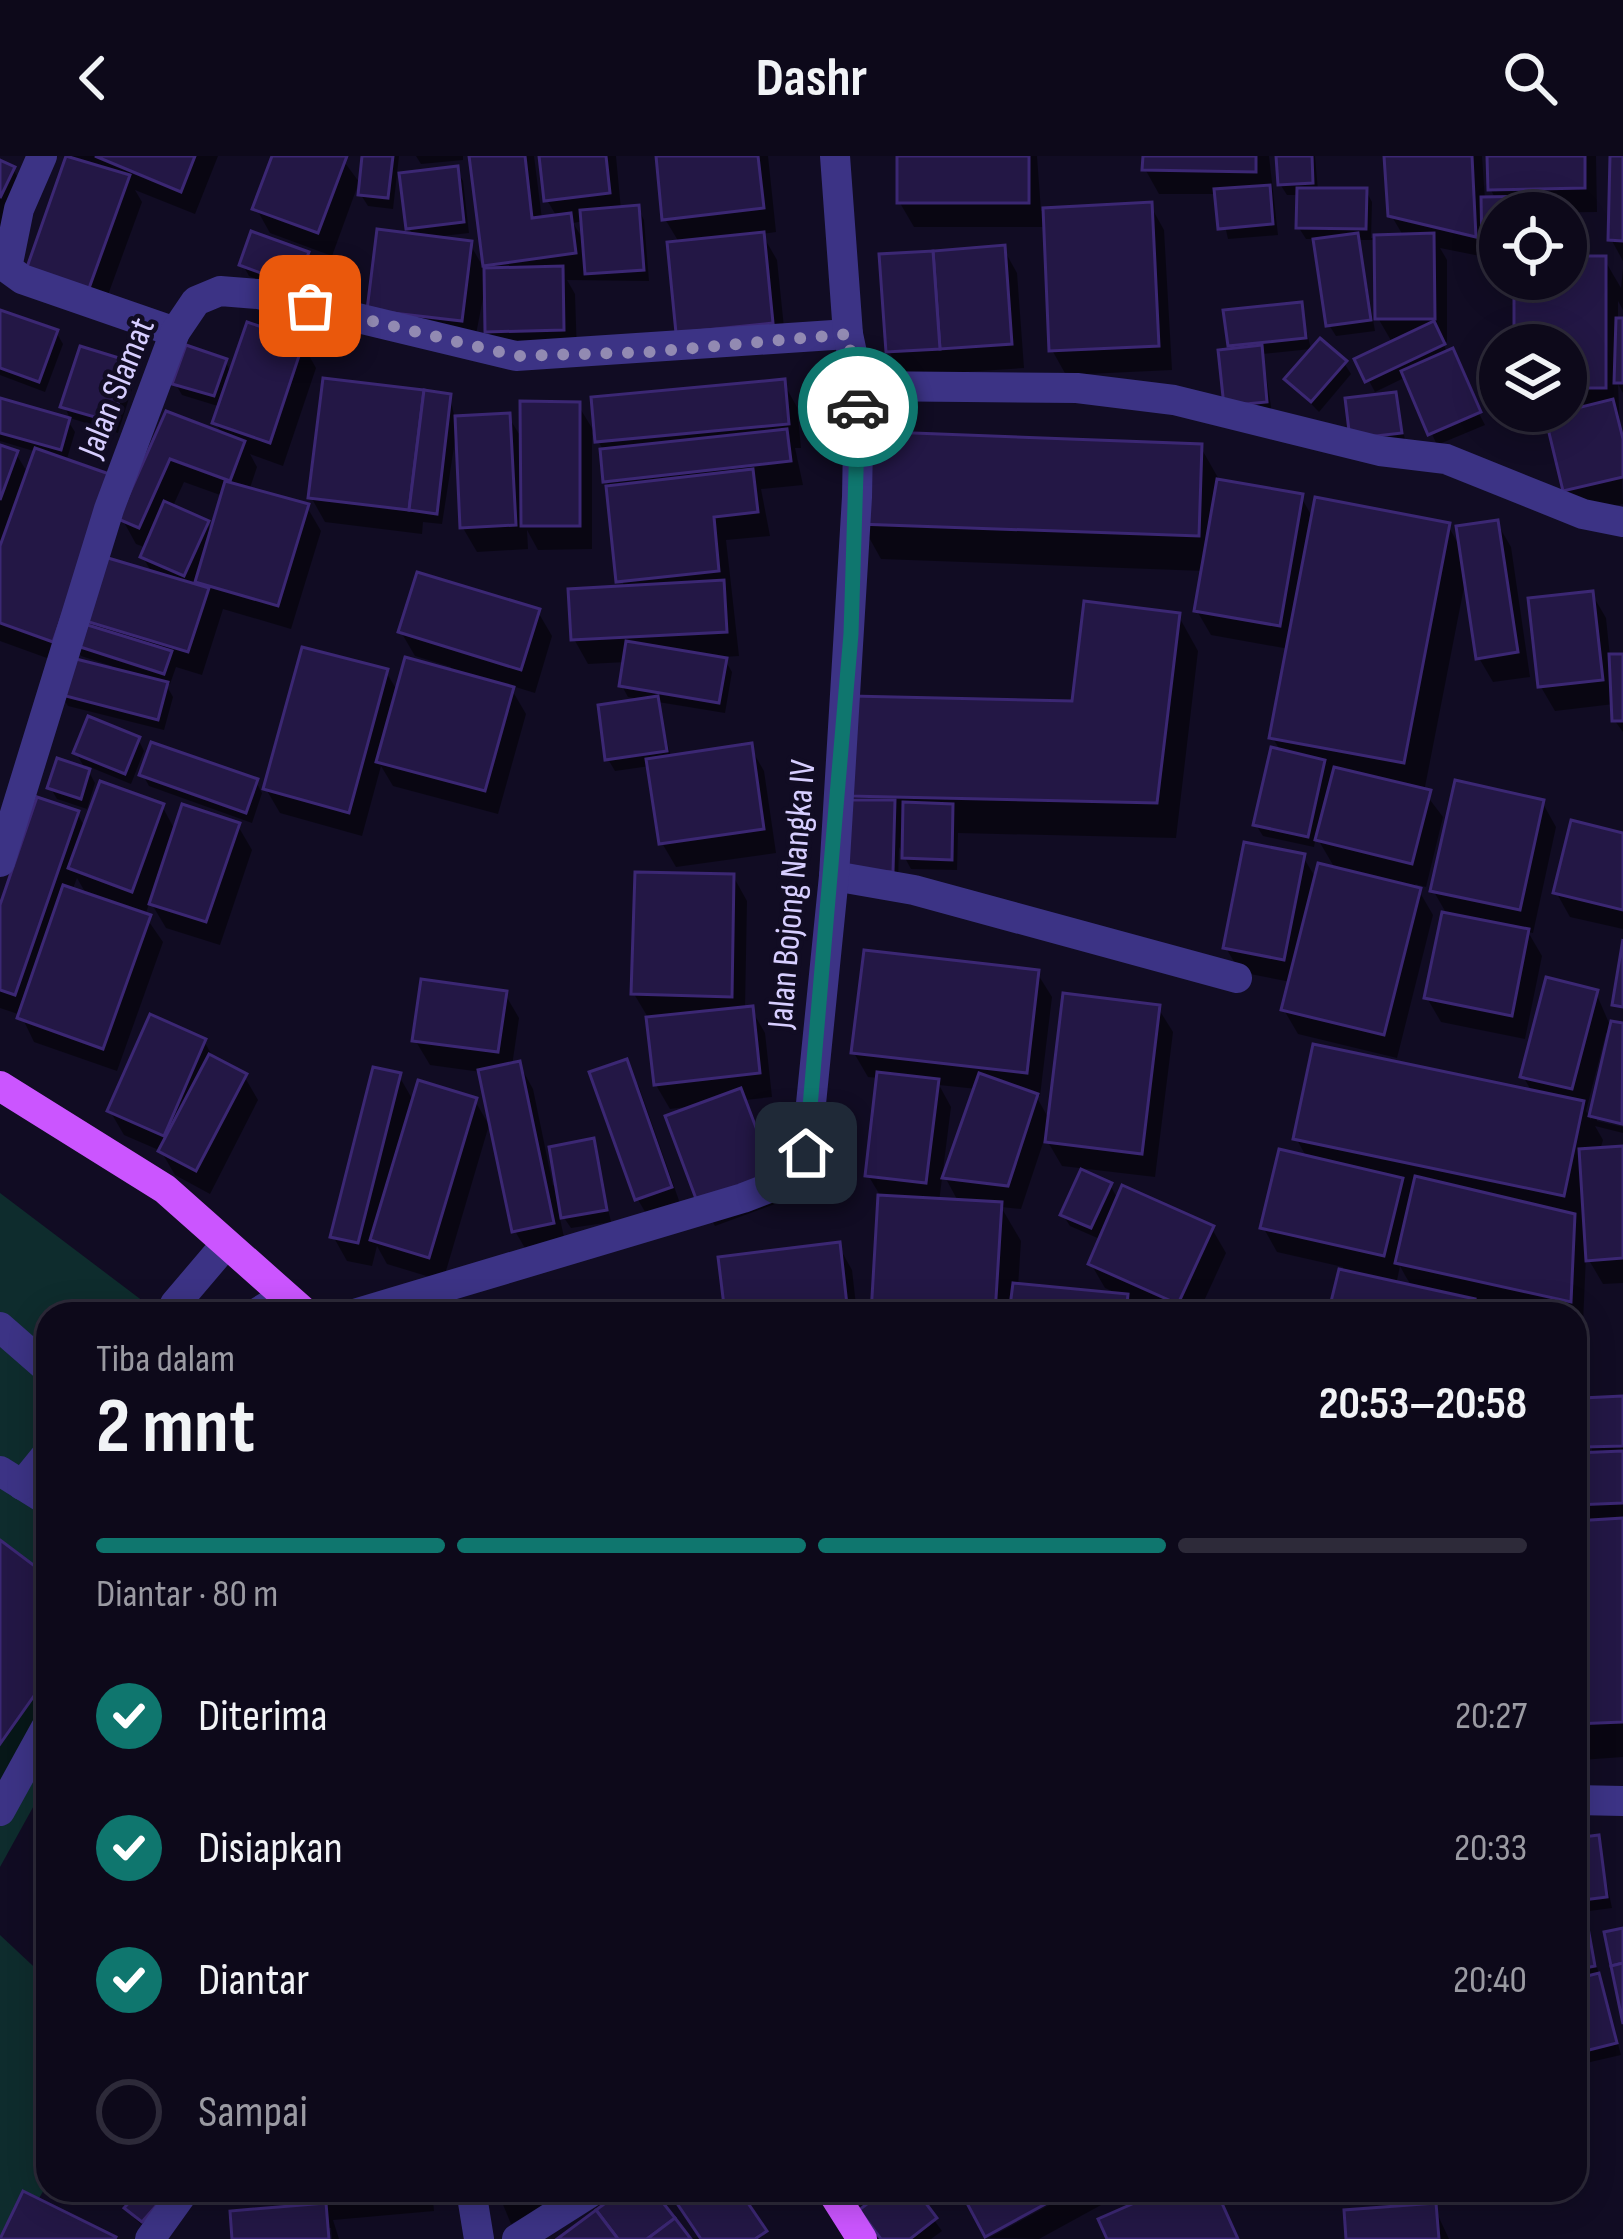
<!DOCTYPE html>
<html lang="id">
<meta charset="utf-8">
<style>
:root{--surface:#0d091a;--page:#1b1727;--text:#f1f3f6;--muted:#9a9aa2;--line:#2d2a39;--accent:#0f766e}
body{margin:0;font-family:"Sofia Sans Condensed",sans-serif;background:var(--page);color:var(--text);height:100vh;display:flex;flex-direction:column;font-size:45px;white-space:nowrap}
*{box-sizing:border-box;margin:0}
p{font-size:39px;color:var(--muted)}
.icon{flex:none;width:66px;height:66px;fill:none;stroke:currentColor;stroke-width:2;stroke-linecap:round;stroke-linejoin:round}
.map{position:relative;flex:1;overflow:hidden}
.details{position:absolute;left:36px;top:1146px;width:1551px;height:900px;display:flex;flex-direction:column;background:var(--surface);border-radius:36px;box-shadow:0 6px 30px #0003,0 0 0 3px var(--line)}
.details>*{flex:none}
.buttons{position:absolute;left:1479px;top:36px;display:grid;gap:24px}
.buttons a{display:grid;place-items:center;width:108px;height:108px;border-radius:50%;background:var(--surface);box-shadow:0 6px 30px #0003,0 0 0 3px var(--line);font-size:60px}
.pin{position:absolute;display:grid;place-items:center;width:102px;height:102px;color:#fff;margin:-51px;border-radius:24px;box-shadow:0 6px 18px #0006}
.courier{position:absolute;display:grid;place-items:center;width:120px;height:120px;margin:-60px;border:9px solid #0f766e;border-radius:50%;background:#fff;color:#222;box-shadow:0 3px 15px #0007}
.headline em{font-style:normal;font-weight:700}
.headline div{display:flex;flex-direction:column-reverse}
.headline{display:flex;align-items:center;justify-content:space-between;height:204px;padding:0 60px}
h1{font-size:78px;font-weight:700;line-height:90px}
.bar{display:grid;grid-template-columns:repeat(4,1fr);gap:18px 12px;align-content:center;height:144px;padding:0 60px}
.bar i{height:15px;border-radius:9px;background:var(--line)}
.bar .on{background:var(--accent)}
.bar p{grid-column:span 4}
ol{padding:0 60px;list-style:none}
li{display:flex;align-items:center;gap:36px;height:132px}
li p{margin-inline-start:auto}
li .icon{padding:12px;border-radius:50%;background:var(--accent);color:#fff;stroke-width:4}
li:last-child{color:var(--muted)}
li i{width:66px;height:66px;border:6px solid var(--line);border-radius:50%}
header{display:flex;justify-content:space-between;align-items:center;height:156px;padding:0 60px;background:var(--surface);font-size:54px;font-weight:700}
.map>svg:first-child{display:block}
</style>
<header><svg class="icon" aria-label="back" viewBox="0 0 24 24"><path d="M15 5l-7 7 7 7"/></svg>Dashr<svg class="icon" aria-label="search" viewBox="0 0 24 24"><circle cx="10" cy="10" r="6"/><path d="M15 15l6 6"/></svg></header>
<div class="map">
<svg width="1623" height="2083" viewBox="0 0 1623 2083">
<rect width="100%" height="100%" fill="#110c23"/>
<!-- green -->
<g fill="#0e2c2d">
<path d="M0,1037L160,1158H48V1624L0,1711Z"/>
<path d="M0,1779L48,1824V2027L15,2083H0Z"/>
</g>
<!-- shadow -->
<g fill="#0007" fill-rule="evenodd">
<path d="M69,0H218L195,58L135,34L142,46L101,158L29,113Z"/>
<path d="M275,0H340L359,26L332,100L270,77L256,52Z"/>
<path d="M365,0H399L393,53L368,50L361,39Z"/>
<path d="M416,0H463V4L421,8Z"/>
<path d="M472,0H534L542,63L557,61L547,44L542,0H616L621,54L638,52L644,64L649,125L567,124L575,138L577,198L502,199L488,175L487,121L474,189L385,178L414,81L409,72L456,14L463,25L469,77L434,81L470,88L487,118ZM584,65L586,88L573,67Z"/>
<path d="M659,0H768L776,76L762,78L777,104L786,191L693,201L680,88L665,63Z"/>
<path d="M900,0H1037L1041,55L1150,49L1164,74L1172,214L1066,219L1052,194L1047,71H914L900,47Z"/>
<path d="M1146,0H1269L1278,79L1228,83L1218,38H1159L1145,13Z"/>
<path d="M1279,0H1315L1318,35H1366L1372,46L1371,82L1404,81L1391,59L1387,0H1482L1485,44H1496L1491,34L1490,0H1596L1597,56L1500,57V104L1440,92L1447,104V186H1442L1485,269L1437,289L1406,221L1375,236L1358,204L1393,188L1378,162L1377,84H1359L1375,175L1336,180L1329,169L1316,83H1306L1299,72L1300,39H1287L1280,28Z"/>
<path d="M1617,0H1623V105L1611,83Z"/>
<path d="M0,7L13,13L33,49L0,118Z"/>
<path d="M1003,92L1017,117L1024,212L903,220L889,195Z"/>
<path d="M307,98L314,110L302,140L249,120L243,109Z"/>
<path d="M1566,103H1604L1621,132L1623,113V154L1618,145V165H1623V237L1618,228L1623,348L1580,358L1566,334L1565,256L1531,255H1566V189H1517V123H1566Z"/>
<path d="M1300,149L1311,193L1263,198L1272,257L1234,261L1231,189Z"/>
<path d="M0,157L56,176L63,188L45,236L0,219Z"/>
<path d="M302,187L316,212L283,310L250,298L257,311L249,335L307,351L321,375L291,473L223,453L202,519L176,511L170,528L165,527L173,541L164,574L68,550L61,538L69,510L0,485V292L16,298L29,319L37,296L0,285V245L68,265L75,276L66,306L127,350L167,259L223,279L215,267L221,251L182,239L175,227L225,205L232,218ZM184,326L223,340L212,377L207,368L172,352ZM120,359L136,388L147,392L143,401L153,419L104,404ZM74,488L81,500L112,510L111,515L68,504Z"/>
<path d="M1344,207L1351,218L1319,256L1288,224Z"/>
<path d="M130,208L136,220L118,277L70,262L64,250Z"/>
<path d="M783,226L797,251L801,292H795L803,329L761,333L770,380L726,384L739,500L723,501L732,516L725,557L658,546L671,602L750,591L764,615L776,697L676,711L662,687L650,610L615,615L608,603L644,544L628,541L622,530L626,506L588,508L574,483L624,433L602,292L592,275V393L538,394L527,374L528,393L477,396L463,372L458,265L442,368L423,366L422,378L325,366L311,341L450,241L455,263L508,260L524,286L578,249L598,282Z"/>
<path d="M1395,239L1406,288L1360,293Z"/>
<path d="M1200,290L1221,327L1301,341L1314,364L1448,370L1462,394L1497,367L1511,391L1530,521L1493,526L1479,502L1466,421L1424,636L1443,661L1426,731L1415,728L1433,759L1397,902L1298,878L1284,854L1291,826L1240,816L1226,792L1303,701L1317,724L1336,714L1316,680L1314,691L1263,680L1256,669L1282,597L1272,581L1289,493L1211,479L1197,455L1204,415L881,403L861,367Z"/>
<path d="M1592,438L1606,462L1610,501H1623V576L1615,565L1614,548L1555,555L1541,531Z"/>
<path d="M538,456L552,480L535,537L509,529L526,558L498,658L393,630L381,610L362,680L280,657L266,633L386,516L398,536L449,516L451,511L415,500L401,476Z"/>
<path d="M1178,459L1198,495L1176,682L958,677L957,714L911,713L899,691L898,727L851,639L1075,548Z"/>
<path d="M138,583L144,595L131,628L85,609L95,627L87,653L57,643L50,631L86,614L76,597Z"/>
<path d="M143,619L256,626L262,637L252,667L149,630Z"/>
<path d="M1542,646L1556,671L1533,777L1528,776L1542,800L1525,883L1441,866L1427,842L1445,755L1433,734Z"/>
<path d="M162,650L176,676L238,670L252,694L220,789L166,772L150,745L145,760L163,786L117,915L34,886L21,859L0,852V758L77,657L86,673ZM77,722L88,741L72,735Z"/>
<path d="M1623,680V773L1570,761L1556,736Z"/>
<path d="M733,720L747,745L745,853H751L765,877L772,941L745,944L786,1044L715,1070L701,1046L694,950L670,953L656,929L649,863L634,838Z"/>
<path d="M1037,817L1052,841L1040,940H1036L1050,965L1158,852L1173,876L1155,1021L1062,1010L1045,981L1021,1053L1001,1051L1021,1085L1018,1131L1123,1140L1105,1132L1091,1108L1102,1084L1070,1070L1063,1059L1110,1029L1119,1045L1212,1073L1226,1097L1198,1158H1164L1126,1141L1135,1158H874L881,1041L868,1019L879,922L868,921L854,897ZM939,929L977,933L945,1021L959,1047L939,1046L951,951Z"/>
<path d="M1596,837L1609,867L1623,870V965L1597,958V965L1623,971V977L1595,970L1603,984L1600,994L1623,993V1127L1603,1128L1586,1099L1583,1168L1575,1167V1158H1536L1472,1144L1480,1158H1332L1343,1111L1277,1096L1263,1071L1307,1002L1296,982L1533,938L1523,920ZM1606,877L1611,878L1591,964L1586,955ZM1400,1110L1406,1121L1413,1132L1396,1129Z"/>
<path d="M505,838L519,862L512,910L519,908L533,933L553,1030L593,986L611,1066L571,1072L558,1053L566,1091L529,1099L515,1075L481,916L430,909L415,884Z"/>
<path d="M204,885L215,905L244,920L258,944L210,1038L175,1019L161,995L124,979L110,955Z"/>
<path d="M625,907L639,931L683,1056L651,1066L637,1042Z"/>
<path d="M399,920L414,946L475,945L489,969L443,1125L387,1108L377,1090L372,1110L347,1105L333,1080Z"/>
<path d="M838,1089L852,1114L857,1158H728Z"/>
<path d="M1575,1203L1583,1245L1623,1243V1601L1581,1604L1575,1593V1368L1584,1367L1575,1351V1300L1593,1299L1587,1268L1575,1269Z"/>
<path d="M0,1388L48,1424V1600L0,1668Z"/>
<path d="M1597,1682L1612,1752L1582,1756L1621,1899L1586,1907L1575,1876V1685Z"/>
<path d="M48,1785V1814L39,1798Z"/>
<path d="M121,2034H186L150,2076L135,2063L128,2052L134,2045Z"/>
<path d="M318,2034H432L434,2055L333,2064L339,2083H332L331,2072H325L326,2083H235L324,2050Z"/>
<path d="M497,2034H575L511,2068Z"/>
<path d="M890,2034H912L942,2075L931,2083H882Z"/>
<path d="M930,2034H950L935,2042Z"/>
<path d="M1077,2034L1123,2037L1039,2083L989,2082Z"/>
<path d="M1434,2051L1449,2083H1349Z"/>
</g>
<!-- building -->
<g fill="#231745" stroke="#3b2773" stroke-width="3">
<path d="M66,0L130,19L88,135L26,114Z"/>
<path d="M95,0H195L181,36Z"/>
<path d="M272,0H347L318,77L252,53Z"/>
<path d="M362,0H393L388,42L358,39Z"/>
<path d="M469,0H525L532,62L571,57L576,97L483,110Z"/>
<path d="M539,0H606L610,37L544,45Z"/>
<path d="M656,0H758L764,52L662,64Z"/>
<rect x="897" y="0" width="132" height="47"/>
<path d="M1143,0H1256V16L1142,14Z"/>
<path d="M1276,0H1312L1313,27L1278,29Z"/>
<path d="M1384,0H1472L1476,81L1388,60Z"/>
<path d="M1487,0H1585V32L1488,34Z"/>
<path d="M1610,0H1623V85L1608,84Z"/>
<path d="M0,4L15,11L0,42Z"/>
<path d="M458,10L464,66L406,73L399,17Z"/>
<path d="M1270,29L1273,68L1218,73L1214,33Z"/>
<path d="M1297,32H1367L1366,73L1296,72Z"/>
<path d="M1540,40V57H1500V93H1482L1481,41Z"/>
<path d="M1152,46L1159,190L1049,195L1043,52Z"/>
<path d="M639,49L644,114L585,118L580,54Z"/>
<path d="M377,73L472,85L462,165L367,154Z"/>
<path d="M251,75L309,96L296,130L239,109Z"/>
<path d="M764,76L773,167L676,177L667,86Z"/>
<path d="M1358,77L1371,164L1326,170L1313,83Z"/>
<path d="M1434,77L1435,163H1375L1374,79Z"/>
<path d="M1005,89L1012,188L940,193L933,95Z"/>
<path d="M933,95L940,193L886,196L879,98Z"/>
<path d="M1566,100H1606V232H1566V189H1514V123H1566Z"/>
<path d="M563,110L564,174L485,176L484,112Z"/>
<path d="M1302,146L1306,182L1228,190L1223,154Z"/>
<path d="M0,154L58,174L39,226L0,212Z"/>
<path d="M1616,162H1623V227H1614Z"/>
<path d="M1434,165L1445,188L1365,226L1354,203Z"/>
<path d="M247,166L304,185L270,287L212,267Z"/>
<path d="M1320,182L1347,205L1311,246L1284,223Z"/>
<path d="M186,189L227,203L214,240L172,228Z"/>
<path d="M1262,189L1267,246L1224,250L1218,194Z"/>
<path d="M80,190L132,206L112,266L60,251Z"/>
<path d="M1453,192L1481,256L1428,279L1401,215Z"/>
<path d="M323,222L424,234L409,354L308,342Z"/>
<path d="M785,223L789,268L595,286L591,241Z"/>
<path d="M424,234L451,238L437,358L409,354Z"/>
<path d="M1396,236L1402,277L1350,283L1345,242Z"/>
<path d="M0,242L70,262L61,294L0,277Z"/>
<path d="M1613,243L1623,283V321L1563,335L1545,260Z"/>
<path d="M520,245L580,246V370H521Z"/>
<path d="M166,255L245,285L230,325L170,303L139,372L118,363Z"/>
<path d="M510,257L516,369L460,372L455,260Z"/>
<path d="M787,273L791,305L603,326L600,293Z"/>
<path d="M861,275L1202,288L1199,380L858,368Z"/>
<path d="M0,289L18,295L0,344Z"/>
<path d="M35,292L112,319L53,486L0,467V390Z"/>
<path d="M753,313L758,356L714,361L719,415L616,426L606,330Z"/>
<path d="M1217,323L1303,338L1280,470L1194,455Z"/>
<path d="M225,325L309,348L278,450L195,426Z"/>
<path d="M1315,341L1450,367L1404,607L1269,582Z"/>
<path d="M164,345L209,365L184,420L140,401Z"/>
<path d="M1498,364L1518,496L1476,503L1456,370Z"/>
<path d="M98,399L209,432L188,496L79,463Z"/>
<path d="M417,416L540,453L521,514L398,476Z"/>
<path d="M724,424L727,476L571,484L568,433Z"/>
<path d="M1593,435L1603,524L1538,531L1528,442Z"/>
<path d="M1084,445L1180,457L1157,647L848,640L851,540L1072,545Z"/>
<path d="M78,466L172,495L164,518L71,488Z"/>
<path d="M626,485L727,502L719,547L619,530Z"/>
<path d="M302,491L388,513L349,657L263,633Z"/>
<path d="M1609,498H1623V565H1612Z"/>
<path d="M68,501L168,526L158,564L58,538Z"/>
<path d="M405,501L514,531L485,635L376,606Z"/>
<path d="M658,540L667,595L605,604L598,549Z"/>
<path d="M88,560L140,581L125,618L73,597Z"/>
<path d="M151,586L258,623L246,657L139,619Z"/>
<path d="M752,587L764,673L659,688L646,603Z"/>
<path d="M1271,591L1325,604L1308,681L1253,669Z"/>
<path d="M57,602L90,613L81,643L47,632Z"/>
<path d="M1334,611L1431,634L1412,708L1315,684Z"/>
<path d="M1455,624L1544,644L1520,754L1430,735Z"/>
<path d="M100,625L164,648L132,736L68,712Z"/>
<path d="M37,641L79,655L15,839L0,834V749Z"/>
<path d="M848,644H895L893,716L846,715Z"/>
<path d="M903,646L953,648L952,704L902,702Z"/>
<path d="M182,648L240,667L206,766L149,748Z"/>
<path d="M1571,664L1623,677V754L1553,737Z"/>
<path d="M1244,686L1305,698L1284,804L1223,792Z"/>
<path d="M1318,707L1421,732L1384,879L1281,854Z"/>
<path d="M635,716L734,718L732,841L631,838Z"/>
<path d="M63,729L151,759L103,893L17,862Z"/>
<path d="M1442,756L1529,773L1512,860L1424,842Z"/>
<path d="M1623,783V851L1612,849Z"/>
<path d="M864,794L1039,814L1027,917L851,897Z"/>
<path d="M1546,821L1598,834L1572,933L1520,921Z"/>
<path d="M421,823L507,835L498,896L412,885Z"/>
<path d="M1063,837L1160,849L1142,998L1045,986Z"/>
<path d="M753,850L760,917L654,929L646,861Z"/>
<path d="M150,858L206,883L164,980L107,955Z"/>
<path d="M1611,865L1623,867L1622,968L1589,960Z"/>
<path d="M1313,888L1584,945L1564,1040L1293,983Z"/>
<path d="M209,898L247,918L196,1015L158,995Z"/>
<path d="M627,903L672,1031L635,1044L589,916Z"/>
<path d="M520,905L554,1067L512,1076L478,914Z"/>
<path d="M373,911L401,917L358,1087L330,1081Z"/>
<path d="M877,916L939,923L926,1027L865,1020Z"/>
<path d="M979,917L1038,938L1008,1030L942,1022Z"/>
<path d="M418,924L477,942L429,1102L370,1084Z"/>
<path d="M741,932L774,1019L698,1048L665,960Z"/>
<path d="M594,982L607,1054L561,1062L549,991Z"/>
<path d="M1623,990V1102L1586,1105L1579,993Z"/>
<path d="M1279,993L1403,1022L1384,1100L1260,1072Z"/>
<path d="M1081,1013L1112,1027L1091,1072L1060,1059Z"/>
<path d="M1415,1020L1575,1058L1571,1146L1395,1107Z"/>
<path d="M1122,1029L1214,1070L1178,1148L1088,1108Z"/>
<path d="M878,1039L1002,1046L995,1158H871Z"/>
<path d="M840,1086L848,1158H725L718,1101Z"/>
<path d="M1339,1113L1475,1143L1471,1158H1328Z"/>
<path d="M1013,1127L1128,1138L1126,1158H1009Z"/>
<path d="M1623,1240V1290L1585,1291L1583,1242Z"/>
<path d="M1623,1295V1347L1575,1349V1297Z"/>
<path d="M1623,1362V1566L1575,1568V1365Z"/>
<path d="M0,1384L48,1420V1520L0,1588Z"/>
<path d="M1599,1679L1607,1741L1575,1745V1682Z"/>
<path d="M1585,1755L1595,1810L1575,1814V1757Z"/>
<path d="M1623,1772V1807L1611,1810L1604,1776Z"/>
<path d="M1623,1807V1868L1611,1810Z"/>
<path d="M1599,1817L1617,1887L1577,1897L1575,1823Z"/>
<path d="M140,2034H170L142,2066L124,2052Z"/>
<path d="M315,2034H387L316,2041Z"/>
<path d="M623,2034H653L675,2062L647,2083H618L596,2054Z"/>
<path d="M668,2034H739L767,2075L755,2083H701Z"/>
<path d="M885,2034H916L937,2062L910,2083H881L859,2054Z"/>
<path d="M960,2034H1071L985,2081Z"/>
<path d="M1164,2034H1216L1238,2083H1107L1098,2063Z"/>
<path d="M23,2035L116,2081L115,2083H0Z"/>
<path d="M326,2047L329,2083H232L230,2055Z"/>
<path d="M1436,2047L1439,2083H1346L1344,2054Z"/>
<path d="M596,2054L618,2083H557Z"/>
<path d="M675,2062L691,2083H647Z"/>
</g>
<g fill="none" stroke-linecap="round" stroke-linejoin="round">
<!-- minor -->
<g stroke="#3c3385" stroke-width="30">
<path d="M42,0L19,53L7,112L22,123L175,176"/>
<path d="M859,230L1077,232L1174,244L1380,295L1446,303L1583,358L1623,366"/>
<path d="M0,706L109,353L175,176L196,145L220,135L258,138L516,200L848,178"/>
<path d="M834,720L914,734L1237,822"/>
<path d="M175,1158V1148L226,1088"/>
<path d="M255,1158L285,1140"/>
<path d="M354,1158L743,1042L787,1025L806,997L834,720L857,341L859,230L848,178L835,0"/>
<path d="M0,1171L48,1213"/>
<path d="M0,1315L48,1345"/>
<path d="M22,1329L48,1297"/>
<path d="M1575,1644L1623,1645"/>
<path d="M0,1655L48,1568"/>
<path d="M471,2034L479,2083"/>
<path d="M150,2083L185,2034"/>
<path d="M517,2083L594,2034"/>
</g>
<!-- major -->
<g stroke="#cb55ff" stroke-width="30">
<path d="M0,930L165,1033L306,1158"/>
<path d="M831,2034L862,2083"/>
</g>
</g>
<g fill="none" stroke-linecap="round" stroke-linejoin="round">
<!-- done -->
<path stroke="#928ab2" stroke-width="12" stroke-dasharray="0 21.6" d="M310,150L516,200L650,196L848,178L858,251"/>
<!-- route -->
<path stroke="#0f766e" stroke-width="15" d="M806,997L851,478L858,251"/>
</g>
<g text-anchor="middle" stroke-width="9" stroke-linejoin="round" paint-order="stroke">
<!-- street labels -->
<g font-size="36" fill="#d7ceff" stroke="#110c23">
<text transform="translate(115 231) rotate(-68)" y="13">Jalan Slamat</text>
<text transform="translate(790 738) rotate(-85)" y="13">Jalan Bojong Nangka IV</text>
</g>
</g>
</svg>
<div class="buttons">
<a><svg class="icon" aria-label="locate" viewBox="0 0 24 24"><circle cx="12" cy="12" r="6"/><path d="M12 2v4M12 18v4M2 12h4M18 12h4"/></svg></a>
<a><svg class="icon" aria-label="layers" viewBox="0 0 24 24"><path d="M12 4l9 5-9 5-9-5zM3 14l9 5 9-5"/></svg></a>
</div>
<div class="pin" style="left:310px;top:150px;background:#ea580c"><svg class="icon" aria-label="bag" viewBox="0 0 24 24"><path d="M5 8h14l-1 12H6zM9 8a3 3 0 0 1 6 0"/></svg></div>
<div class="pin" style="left:806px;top:997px;background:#1f2937"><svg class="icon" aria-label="home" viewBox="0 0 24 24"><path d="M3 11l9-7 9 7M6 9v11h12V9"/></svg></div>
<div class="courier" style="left:858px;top:251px"><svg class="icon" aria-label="car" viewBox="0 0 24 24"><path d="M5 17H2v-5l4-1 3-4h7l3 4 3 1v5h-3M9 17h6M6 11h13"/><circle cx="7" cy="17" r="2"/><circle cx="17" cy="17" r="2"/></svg></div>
<section class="details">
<div class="headline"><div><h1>2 mnt</h1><p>Tiba dalam</p></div><em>20:53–20:58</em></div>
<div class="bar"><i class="on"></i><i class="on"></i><i class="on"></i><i></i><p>Diantar · 80 m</p></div>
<ol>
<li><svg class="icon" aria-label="check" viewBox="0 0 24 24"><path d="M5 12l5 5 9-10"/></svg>Diterima<p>20:27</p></li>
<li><svg class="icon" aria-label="check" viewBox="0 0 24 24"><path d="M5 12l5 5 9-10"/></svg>Disiapkan<p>20:33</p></li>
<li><svg class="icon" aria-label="check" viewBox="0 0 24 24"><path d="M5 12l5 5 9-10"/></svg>Diantar<p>20:40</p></li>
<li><i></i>Sampai</li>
</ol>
</section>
</div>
